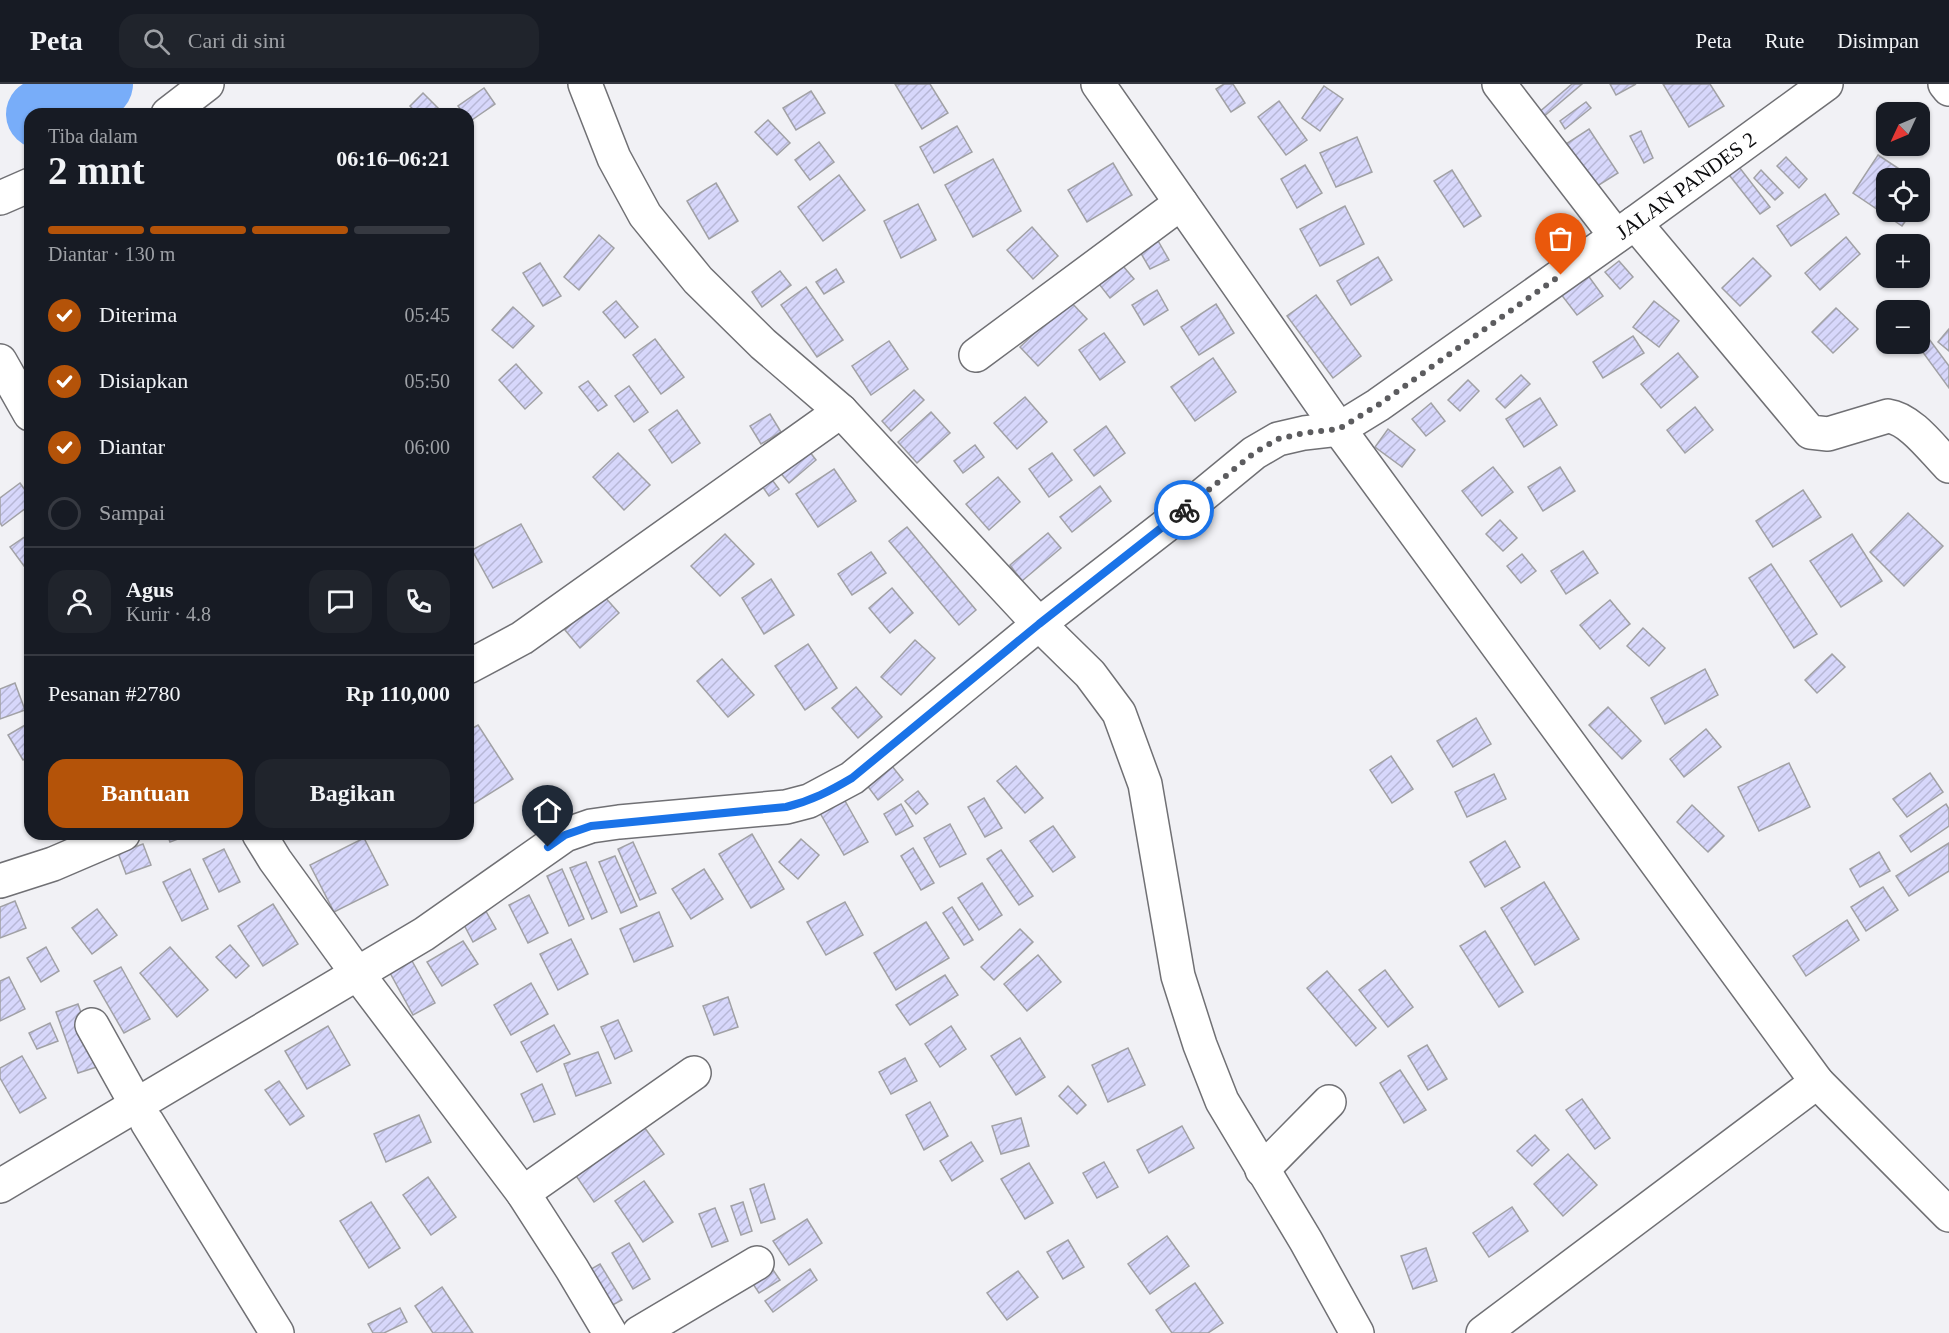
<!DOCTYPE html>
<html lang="id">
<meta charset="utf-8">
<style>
:root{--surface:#171b24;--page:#20242c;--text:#f1f3f6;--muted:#9ea1a6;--line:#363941;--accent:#b45309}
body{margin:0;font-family:Georgia,serif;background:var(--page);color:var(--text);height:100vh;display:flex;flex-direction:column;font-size:22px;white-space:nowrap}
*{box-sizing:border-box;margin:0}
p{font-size:20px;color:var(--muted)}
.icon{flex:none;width:33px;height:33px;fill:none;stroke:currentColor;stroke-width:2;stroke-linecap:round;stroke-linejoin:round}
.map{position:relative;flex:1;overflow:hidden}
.panel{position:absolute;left:24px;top:24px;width:450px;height:732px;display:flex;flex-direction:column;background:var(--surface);border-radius:18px;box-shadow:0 2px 4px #0004}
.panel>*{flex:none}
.needle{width:39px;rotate:226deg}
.tools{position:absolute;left:1876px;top:18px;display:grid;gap:12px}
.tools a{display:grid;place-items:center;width:54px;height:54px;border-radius:12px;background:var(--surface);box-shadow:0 2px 4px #0004;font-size:30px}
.pin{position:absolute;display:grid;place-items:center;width:51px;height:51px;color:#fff;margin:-62px -26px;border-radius:50% 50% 50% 0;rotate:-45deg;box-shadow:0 0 6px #0007}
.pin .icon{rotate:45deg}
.courier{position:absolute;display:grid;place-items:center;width:60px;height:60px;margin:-30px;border:4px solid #1a73e8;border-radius:50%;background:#fff;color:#222;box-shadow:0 2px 8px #0007}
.overview em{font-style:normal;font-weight:700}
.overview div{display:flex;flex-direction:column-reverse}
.overview{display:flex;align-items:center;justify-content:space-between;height:102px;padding:0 24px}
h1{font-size:39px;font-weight:700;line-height:45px}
.bar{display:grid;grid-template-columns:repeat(4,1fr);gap:9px 6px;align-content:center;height:72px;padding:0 24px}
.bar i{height:8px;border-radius:4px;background:var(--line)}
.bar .on{background:var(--accent)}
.bar p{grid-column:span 4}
.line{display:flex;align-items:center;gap:15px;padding:0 24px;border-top:2px solid var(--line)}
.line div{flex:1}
.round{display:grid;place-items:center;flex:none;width:63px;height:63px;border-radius:18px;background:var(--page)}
ol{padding:0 24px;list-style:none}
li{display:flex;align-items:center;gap:18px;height:66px}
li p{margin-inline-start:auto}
li .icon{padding:6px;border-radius:50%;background:var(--accent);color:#fff;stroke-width:4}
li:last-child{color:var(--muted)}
li i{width:33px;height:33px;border:3px solid var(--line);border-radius:50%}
.action{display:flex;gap:12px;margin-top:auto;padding:12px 24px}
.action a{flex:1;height:69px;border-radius:18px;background:var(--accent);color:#fff;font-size:24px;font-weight:700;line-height:69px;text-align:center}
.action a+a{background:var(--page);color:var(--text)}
header{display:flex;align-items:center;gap:36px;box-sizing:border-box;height:84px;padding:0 30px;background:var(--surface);border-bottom:2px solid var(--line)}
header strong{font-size:28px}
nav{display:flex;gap:33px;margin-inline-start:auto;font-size:21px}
.search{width:420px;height:54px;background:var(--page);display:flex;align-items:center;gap:15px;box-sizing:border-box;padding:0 21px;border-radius:18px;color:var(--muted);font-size:22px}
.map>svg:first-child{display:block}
</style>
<header>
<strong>Peta</strong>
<div class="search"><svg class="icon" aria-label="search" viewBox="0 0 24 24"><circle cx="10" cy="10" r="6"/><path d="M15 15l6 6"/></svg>Cari di sini</div>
<nav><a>Peta</a><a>Rute</a><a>Disimpan</a></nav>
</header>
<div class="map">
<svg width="1949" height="1249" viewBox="0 0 1949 1249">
<defs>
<pattern id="building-hatch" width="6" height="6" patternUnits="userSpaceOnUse" patternTransform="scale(1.5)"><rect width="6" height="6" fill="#d7d7fb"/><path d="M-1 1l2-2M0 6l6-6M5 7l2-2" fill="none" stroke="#b7b7d6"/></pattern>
</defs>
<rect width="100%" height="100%" fill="#f1f1f5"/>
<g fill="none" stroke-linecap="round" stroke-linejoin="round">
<!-- river -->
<path stroke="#78adf9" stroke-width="70" d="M41,30L85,10L98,0"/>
</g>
<!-- building -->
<g fill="url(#building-hatch)" stroke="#a1a1a5" stroke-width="1.5">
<path d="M895,0H930L948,29L922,45Z"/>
<path d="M1224,0H1233L1245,19L1231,28L1216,5Z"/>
<path d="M1572,0H1582L1542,34L1537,30Z"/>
<path d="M1610,0H1636L1616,11Z"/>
<path d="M1663,0H1710L1724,22L1689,43Z"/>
<path d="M1324,2L1343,15L1320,47L1302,34Z"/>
<path d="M484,4L495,20L469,38L468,30H464L458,22Z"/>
<path d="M811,7L825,29L796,46L783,24Z"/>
<path d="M423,9L443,29L442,30H417L410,22Z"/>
<path d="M1279,17L1307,56L1286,71L1258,33Z"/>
<path d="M1586,18L1591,24L1565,45L1560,37Z"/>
<path d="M768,36L790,59L777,71L755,48Z"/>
<path d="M957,42L972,68L934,89L920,63Z"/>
<path d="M1589,45L1618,89L1591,106L1563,62Z"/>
<path d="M1641,47L1653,74L1644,79L1630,52Z"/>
<path d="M1357,53L1372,88L1336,103L1320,69Z"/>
<path d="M819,58L834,78L810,96L795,76Z"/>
<path d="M1878,71L1913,94H1887V128H1912L1902,142L1853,109Z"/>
<path d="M1786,73L1807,95L1799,104L1777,82Z"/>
<path d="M993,75L1021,127L973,153L945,101Z"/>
<path d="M1113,79L1132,111L1087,138L1068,106Z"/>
<path d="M1736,79L1770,123L1760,130L1726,87Z"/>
<path d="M1305,81L1322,109L1297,124L1281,95Z"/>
<path d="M1452,86L1481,132L1464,143L1434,97Z"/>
<path d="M1761,86L1783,109L1775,116L1754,94Z"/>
<path d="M839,91L865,126L823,157L798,123Z"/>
<path d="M716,99L738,137L709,155L687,117Z"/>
<path d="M1825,110L1839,130L1791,162L1777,142Z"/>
<path d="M918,120L936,156L901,174L884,137Z"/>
<path d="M1345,122L1364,160L1320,182L1300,145Z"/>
<path d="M1032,143L1058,172L1033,195L1007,166Z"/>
<path d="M599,151L614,164L579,206L564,193Z"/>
<path d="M1846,153L1860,170L1820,206L1805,189Z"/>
<path d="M1157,155L1169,176L1150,185L1139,166Z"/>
<path d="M1378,173L1392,196L1351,221L1337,197Z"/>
<path d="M1753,174L1771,192L1740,222L1722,204Z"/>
<path d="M1619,177L1633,193L1620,205L1605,188Z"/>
<path d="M540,179L561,212L543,222L523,189Z"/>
<path d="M1123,182L1134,195L1110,214L1099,200Z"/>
<path d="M836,185L844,198L824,210L816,198Z"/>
<path d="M780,187L791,201L762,223L752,208Z"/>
<path d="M1587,190L1603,212L1577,231L1560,209Z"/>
<path d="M806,203L843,256L817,273L781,221Z"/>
<path d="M1157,206L1168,226L1144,241L1132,221Z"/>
<path d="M1316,211L1361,272L1333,294L1287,232Z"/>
<path d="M1069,216L1087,235L1038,282L1020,263Z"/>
<path d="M616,217L638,243L625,254L603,228Z"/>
<path d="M1654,217L1679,237L1659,263L1633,243Z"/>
<path d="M1216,220L1234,249L1199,271L1181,243Z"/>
<path d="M513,223L534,242L513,264L492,246Z"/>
<path d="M1836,224L1858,245L1833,269L1812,248Z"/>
<path d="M1949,245V267L1938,258Z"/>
<path d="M1104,249L1125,278L1100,296L1079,266Z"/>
<path d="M1633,252L1644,269L1603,294L1593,278Z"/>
<path d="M655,255L684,293L661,310L633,271Z"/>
<path d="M1929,255L1949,282V304L1919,263Z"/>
<path d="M889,257L908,285L871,311L852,282Z"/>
<path d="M1678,269L1698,293L1661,324L1641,300Z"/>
<path d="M1213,274L1236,308L1195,337L1171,303Z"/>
<path d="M516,280L542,309L525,325L499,296Z"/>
<path d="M1521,291L1530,300L1505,324L1496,315Z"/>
<path d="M1468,296L1479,307L1460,327L1448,316Z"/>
<path d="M588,297L607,321L598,327L579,303Z"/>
<path d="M629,302L648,328L634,338L615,312Z"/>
<path d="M914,306L924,316L891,347L882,337Z"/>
<path d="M1025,313L1047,338L1017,365L994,339Z"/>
<path d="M1540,314L1557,341L1524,363L1506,335Z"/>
<path d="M1431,319L1445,337L1426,352L1412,335Z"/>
<path d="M1695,323L1713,346L1685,369L1667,346Z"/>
<path d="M677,326L700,359L672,379L649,346Z"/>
<path d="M931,328L950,349L917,379L898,358Z"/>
<path d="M770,330L781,348L761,360L750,342Z"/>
<path d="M1106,342L1125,369L1094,392L1074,366Z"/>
<path d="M1388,345L1415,366L1402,383L1375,363Z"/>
<path d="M975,361L984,373L963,389L954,377Z"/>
<path d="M806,363L816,376L789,399L778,386Z"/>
<path d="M618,369L650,401L624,426L593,393Z"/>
<path d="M1052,369L1072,396L1049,413L1029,385Z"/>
<path d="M1493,383L1513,408L1482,432L1462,407Z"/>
<path d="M1560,383L1575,407L1543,427L1528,403Z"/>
<path d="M834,385L856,417L818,443L796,410Z"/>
<path d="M770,393L779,405L769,412L760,399Z"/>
<path d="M998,393L1020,418L989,446L966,420Z"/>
<path d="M20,399L30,413V421L2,442L0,439V414Z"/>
<path d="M1100,402L1111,417L1072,448L1060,433Z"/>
<path d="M1803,406L1821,433L1773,463L1756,437Z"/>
<path d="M1908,429L1943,462L1904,502L1870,468Z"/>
<path d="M1500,436L1517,454L1503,467L1486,450Z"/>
<path d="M521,440L542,478L493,504L472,466Z"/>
<path d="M907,443L976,526L959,541L889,457Z"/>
<path d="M1048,449L1061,464L1022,497L1010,481Z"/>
<path d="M29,450L30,478L24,482L10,463Z"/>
<path d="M725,450L754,480L720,512L691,482Z"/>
<path d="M1852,450L1882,497L1841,523L1810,477Z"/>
<path d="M1583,467L1598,489L1566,510L1551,487Z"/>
<path d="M871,468L886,489L852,511L838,490Z"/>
<path d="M1522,470L1536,487L1521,499L1507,482Z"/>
<path d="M1771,480L1817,550L1794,564L1749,494Z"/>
<path d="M771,495L794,531L764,550L742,514Z"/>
<path d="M892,504L913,529L890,549L869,524Z"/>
<path d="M603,511L619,529L580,564L565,546Z"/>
<path d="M1610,516L1630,540L1600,565L1580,541Z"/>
<path d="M1643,544L1665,564L1649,582L1627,562Z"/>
<path d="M915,556L935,574L901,611L881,593Z"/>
<path d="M808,560L837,604L805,626L775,582Z"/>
<path d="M1832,570L1845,583L1817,609L1805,596Z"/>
<path d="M722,575L754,611L728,633L697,597Z"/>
<path d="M1705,585L1718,611L1665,640L1651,614Z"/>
<path d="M15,599L25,626L0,635V605Z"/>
<path d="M856,603L882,633L858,654L832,624Z"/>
<path d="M1608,623L1641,657L1622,675L1589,641Z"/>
<path d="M1476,634L1491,660L1453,683L1437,657Z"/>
<path d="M25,641L30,649V672L23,676L8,651Z"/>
<path d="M478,641L513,695L470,722L468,719V647Z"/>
<path d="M1706,645L1721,663L1684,693L1670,675Z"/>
<path d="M1391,672L1413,705L1392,719L1370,686Z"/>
<path d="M888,677L903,696L878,716L863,696Z"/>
<path d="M1789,679L1810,723L1759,747L1738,703Z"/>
<path d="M1016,682L1043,714L1025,729L997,697Z"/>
<path d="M1930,689L1943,708L1907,733L1893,715Z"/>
<path d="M1494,690L1506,715L1467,733L1455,708Z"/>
<path d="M918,707L928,720L916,730L905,717Z"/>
<path d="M984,714L1002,744L985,753L968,723Z"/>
<path d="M844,715L868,758L844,771L820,729Z"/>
<path d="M901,720L913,742L896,751L884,730Z"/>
<path d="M1946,720L1949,725V742L1911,768L1900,752Z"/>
<path d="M1692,721L1724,752L1708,768L1677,738Z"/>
<path d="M950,740L966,770L940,783L924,754Z"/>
<path d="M1053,742L1075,773L1053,788L1030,757Z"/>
<path d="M167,750H191L170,758Z"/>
<path d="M752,750L784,805L751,824L719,770Z"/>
<path d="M364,754L388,801L334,828L310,781Z"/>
<path d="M801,755L819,771L798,795L779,778Z"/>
<path d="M1505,757L1520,783L1485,803L1470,778Z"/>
<path d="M633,758L656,809L640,816L618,765Z"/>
<path d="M1949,759V787L1909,812L1896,792Z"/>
<path d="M143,760L151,781L126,790L118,769Z"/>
<path d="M913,764L934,799L921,806L901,772Z"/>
<path d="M224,765L240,798L219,808L203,775Z"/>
<path d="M1001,766L1033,812L1019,821L987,775Z"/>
<path d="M1879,768L1890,787L1860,803L1850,785Z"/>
<path d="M615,772L637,822L621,829L599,778Z"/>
<path d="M586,778L607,828L592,835L570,784Z"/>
<path d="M190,785L208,825L182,837L163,798Z"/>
<path d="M562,785L584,835L569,842L547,792Z"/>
<path d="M704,785L723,815L691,835L672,805Z"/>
<path d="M1544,798L1579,855L1535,881L1501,824Z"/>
<path d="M982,799L1002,831L979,846L958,814Z"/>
<path d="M1883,803L1898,826L1866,847L1851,823Z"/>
<path d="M529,811L548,849L528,859L509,821Z"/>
<path d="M15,817L26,844L0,854V823Z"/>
<path d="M845,818L863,851L826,871L807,838Z"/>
<path d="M273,820L298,860L263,882L238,842Z"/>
<path d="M483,822L496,845L473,858L461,835Z"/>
<path d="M952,823L973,856L964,861L943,829Z"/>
<path d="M97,825L117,851L92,870L72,844Z"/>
<path d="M659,828L673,862L634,878L620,845Z"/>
<path d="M1847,836L1859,856L1806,892L1793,872Z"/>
<path d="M926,838L949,874L896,906L874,869Z"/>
<path d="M1020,845L1033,858L994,896L981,883Z"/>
<path d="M1485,847L1523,908L1499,923L1460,862Z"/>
<path d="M571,855L588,890L558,906L540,870Z"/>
<path d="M463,857L478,880L442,902L427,878Z"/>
<path d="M230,861L249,882L236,894L216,873Z"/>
<path d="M46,863L59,887L41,898L27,874Z"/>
<path d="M170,863L208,906L177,933L140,889Z"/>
<path d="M1038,871L1061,898L1027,927L1004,900Z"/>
<path d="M411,875L435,919L413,931L389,887Z"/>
<path d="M121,883L150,935L124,949L94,897Z"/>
<path d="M1385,886L1413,923L1388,943L1359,906Z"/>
<path d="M1327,887L1376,944L1356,962L1307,904Z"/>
<path d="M945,891L958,911L910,941L896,921Z"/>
<path d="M9,893L25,925L0,937V897Z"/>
<path d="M531,899L548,930L511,951L494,921Z"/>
<path d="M728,913L738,943L714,951L703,922Z"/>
<path d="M78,920L100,982L78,989L56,928Z"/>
<path d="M618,936L632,967L615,975L601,943Z"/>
<path d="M50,939L58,957L37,965L29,949Z"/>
<path d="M554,941L570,970L537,988L521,958Z"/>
<path d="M328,942L350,981L307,1005L285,967Z"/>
<path d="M951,942L966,965L940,983L925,960Z"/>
<path d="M1020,954L1045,993L1016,1011L991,972Z"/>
<path d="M1427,961L1447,995L1428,1006L1408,972Z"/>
<path d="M1128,964L1145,1001L1108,1018L1092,981Z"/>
<path d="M598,968L611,999L576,1012L564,980Z"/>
<path d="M22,972L46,1014L20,1029L0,994V984Z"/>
<path d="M905,974L917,997L891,1010L879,988Z"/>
<path d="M1400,986L1426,1026L1404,1039L1380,999Z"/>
<path d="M279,997L304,1032L290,1041L265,1006Z"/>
<path d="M542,1000L555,1030L534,1038L521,1010Z"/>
<path d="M1068,1002L1086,1021L1077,1030L1059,1012Z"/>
<path d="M1582,1015L1610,1054L1595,1065L1566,1026Z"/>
<path d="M930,1018L948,1052L924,1066L906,1031Z"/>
<path d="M419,1031L431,1058L386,1078L374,1050Z"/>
<path d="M1021,1034L1029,1062L1001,1070L992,1042Z"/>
<path d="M639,1036L664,1070L594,1118L570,1083Z"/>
<path d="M1182,1042L1194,1064L1149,1089L1137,1066Z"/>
<path d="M1535,1051L1549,1066L1532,1082L1517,1067Z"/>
<path d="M971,1058L983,1077L952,1097L940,1077Z"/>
<path d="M1568,1070L1597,1101L1563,1132L1534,1100Z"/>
<path d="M1104,1078L1118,1103L1097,1114L1083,1089Z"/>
<path d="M1029,1079L1053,1119L1025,1135L1001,1095Z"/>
<path d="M428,1093L456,1133L431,1151L403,1111Z"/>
<path d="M644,1097L673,1138L643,1158L615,1117Z"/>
<path d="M764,1100L775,1135L761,1139L750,1105Z"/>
<path d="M371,1118L400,1164L369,1184L340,1137Z"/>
<path d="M743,1118L752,1147L741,1151L731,1122Z"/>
<path d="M1512,1123L1528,1147L1489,1173L1473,1149Z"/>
<path d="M715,1124L728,1157L712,1163L699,1130Z"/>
<path d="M807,1135L822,1159L789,1181L773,1157Z"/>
<path d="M1167,1152L1189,1182L1150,1210L1128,1180Z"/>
<path d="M1068,1156L1084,1183L1063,1195L1047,1168Z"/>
<path d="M629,1159L650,1195L633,1205L612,1169Z"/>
<path d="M1426,1164L1437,1197L1413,1205L1401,1172Z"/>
<path d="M600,1180L622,1216L607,1224L586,1188Z"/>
<path d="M769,1180L780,1196L759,1209L749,1194Z"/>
<path d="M810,1185L817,1196L773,1228L765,1217Z"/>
<path d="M1018,1187L1038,1213L1007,1236L987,1209Z"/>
<path d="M1195,1199L1223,1239L1208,1249H1172L1156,1226Z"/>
<path d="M442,1203L473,1249H433L415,1222Z"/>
<path d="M400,1224L407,1238L384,1249H373L368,1240Z"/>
</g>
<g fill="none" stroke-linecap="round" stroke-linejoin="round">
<defs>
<g id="minor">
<path d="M585,0L614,74L645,131L698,196L763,260L841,327L1039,540L1090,590L1119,629L1145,700L1178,892L1200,961L1222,1017L1306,1157L1357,1249"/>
<path d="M1098,0L1339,345L1817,998L1949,1131"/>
<path d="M1499,0L1616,152"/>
<path d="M1945,0L1949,5"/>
<path d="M168,30L207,0"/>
<path d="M0,114L30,101"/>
<path d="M1635,139L1810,348L1828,350L1888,332C1911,335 1933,366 1949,382"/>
<path d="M976,271L1181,119"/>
<path d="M0,277L30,330"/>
<path d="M468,583L522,554L841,327"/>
<path d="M259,750L275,776L357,889L523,1109L572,1185L610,1249"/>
<path d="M0,797L53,780L123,750"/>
<path d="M92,941L136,1020"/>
<path d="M147,1038L277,1249"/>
<path d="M1262,1086L1329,1018"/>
<path id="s1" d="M0,1102L424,850L565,751L591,742L619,738L786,723L809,717L852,694L1039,540L1164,443L1254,369L1278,355L1304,349L1339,345L1378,321L1635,139L1826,0"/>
<path d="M523,1109L694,989"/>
<path d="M639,1249L757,1179"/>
<path d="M1483,1249L1817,998"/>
</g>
</defs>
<!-- minor casing -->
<use href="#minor" stroke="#707074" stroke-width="36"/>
<!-- minor -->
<use href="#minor" stroke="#fff" stroke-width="33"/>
</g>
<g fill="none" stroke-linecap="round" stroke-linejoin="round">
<!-- done -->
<path stroke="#5c5c5f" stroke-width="6" stroke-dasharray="0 10.8" d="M1184,426L1254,369L1278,355L1304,349L1339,345L1378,321L1561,191"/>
<!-- route -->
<path stroke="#1a73e8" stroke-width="8" d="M548,763L565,751L591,742L786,723C811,717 830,707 852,694L1039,540L1184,426"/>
</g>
<g text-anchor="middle" stroke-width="5" stroke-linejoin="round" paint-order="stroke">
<!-- street labels -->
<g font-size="21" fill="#0c0c0e" stroke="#f1f1f5">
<text dy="7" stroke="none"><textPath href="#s1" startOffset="1992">JALAN PANDES 2</textPath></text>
</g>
</g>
</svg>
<div class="tools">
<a><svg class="needle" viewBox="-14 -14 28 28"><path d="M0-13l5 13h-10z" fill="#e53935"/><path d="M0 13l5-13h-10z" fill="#9ea1a6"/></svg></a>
<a><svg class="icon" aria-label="locate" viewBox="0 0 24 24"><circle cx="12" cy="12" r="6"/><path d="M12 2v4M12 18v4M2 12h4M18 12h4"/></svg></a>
<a>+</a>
<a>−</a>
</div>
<div class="pin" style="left:1561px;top:191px;background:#ea580c"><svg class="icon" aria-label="bag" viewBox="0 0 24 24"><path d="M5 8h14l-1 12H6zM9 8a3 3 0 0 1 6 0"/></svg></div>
<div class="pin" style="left:548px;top:763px;background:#1f2937"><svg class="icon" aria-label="home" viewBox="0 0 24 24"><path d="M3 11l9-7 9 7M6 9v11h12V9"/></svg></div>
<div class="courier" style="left:1184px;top:426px"><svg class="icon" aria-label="bike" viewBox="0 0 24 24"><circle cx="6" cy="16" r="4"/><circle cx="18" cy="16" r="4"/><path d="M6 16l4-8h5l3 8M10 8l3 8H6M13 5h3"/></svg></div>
<section class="panel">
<div class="overview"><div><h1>2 mnt</h1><p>Tiba dalam</p></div><em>06:16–06:21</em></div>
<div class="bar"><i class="on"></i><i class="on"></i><i class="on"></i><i></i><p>Diantar · 130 m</p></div>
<ol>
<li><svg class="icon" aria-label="check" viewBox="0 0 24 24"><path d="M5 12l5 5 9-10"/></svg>Diterima<p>05:45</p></li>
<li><svg class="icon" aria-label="check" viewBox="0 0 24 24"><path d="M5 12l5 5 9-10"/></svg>Disiapkan<p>05:50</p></li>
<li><svg class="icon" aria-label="check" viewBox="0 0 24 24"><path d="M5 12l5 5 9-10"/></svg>Diantar<p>06:00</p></li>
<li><i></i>Sampai</li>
</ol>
<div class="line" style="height:108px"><a class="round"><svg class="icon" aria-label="person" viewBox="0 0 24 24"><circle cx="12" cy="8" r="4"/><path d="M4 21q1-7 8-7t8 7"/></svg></a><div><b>Agus</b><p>Kurir · 4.8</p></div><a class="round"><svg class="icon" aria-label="chat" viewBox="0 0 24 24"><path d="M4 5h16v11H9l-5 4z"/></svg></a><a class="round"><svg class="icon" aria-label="phone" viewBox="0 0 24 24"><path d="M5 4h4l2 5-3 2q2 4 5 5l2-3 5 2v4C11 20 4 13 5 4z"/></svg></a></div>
<div class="line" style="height:78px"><div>Pesanan #2780</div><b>Rp 110,000</b></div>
<div class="action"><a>Bantuan</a><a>Bagikan</a></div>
</section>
</div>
